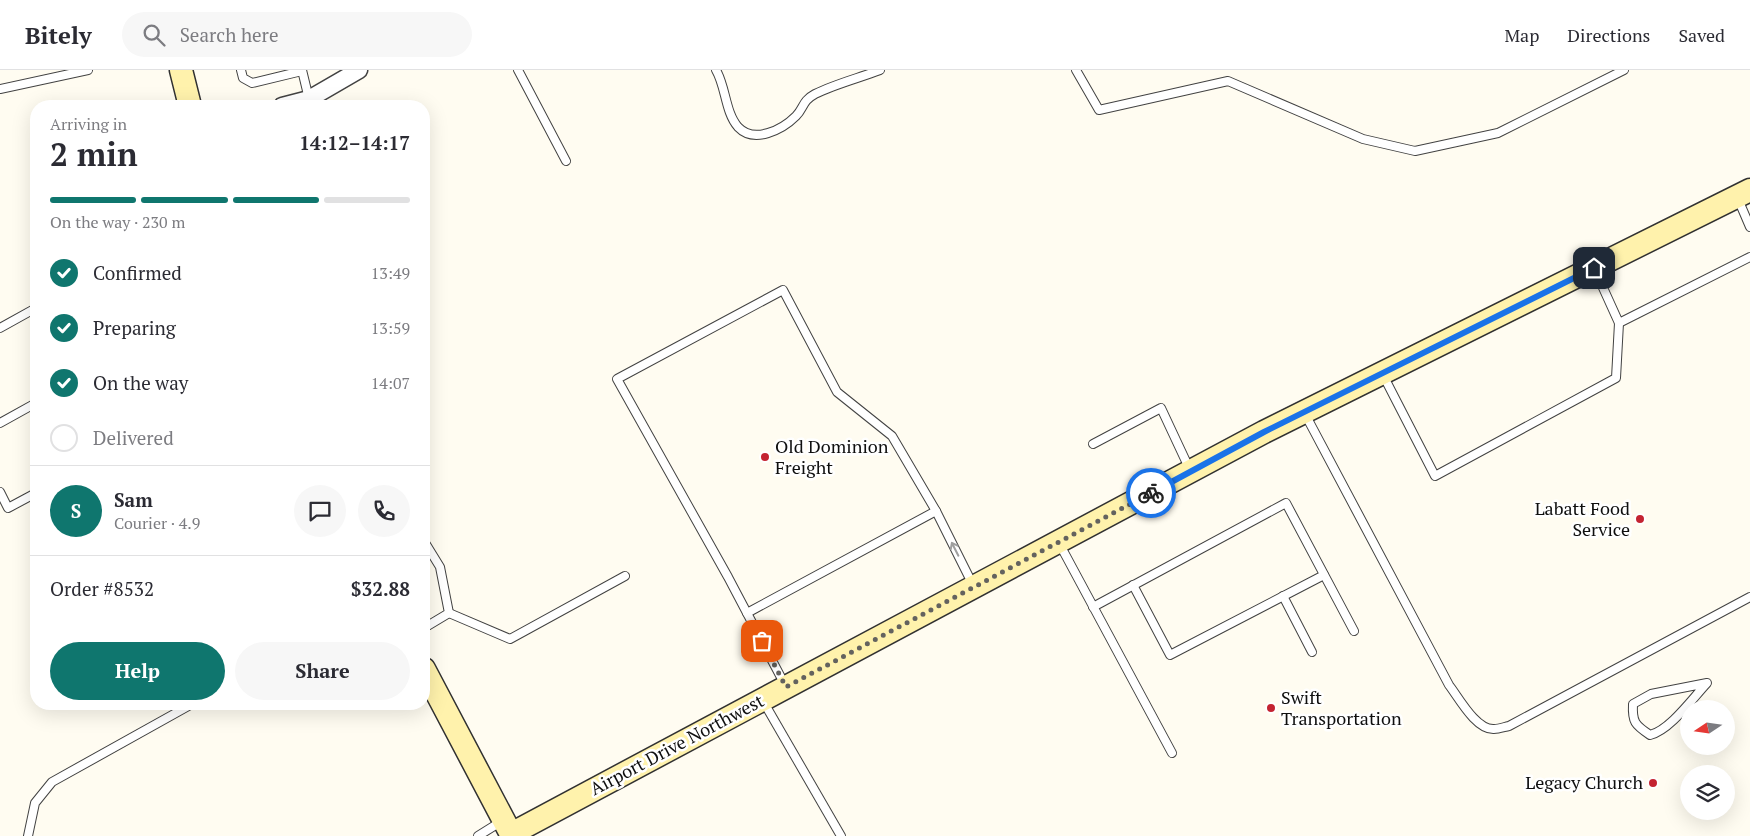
<!DOCTYPE html>
<meta charset="utf-8">
<style>
:root{--surface:#fff;--page:#f7f7f7;--text:#2b2b33;--muted:#7c7c81;--line:#e1e1e2;--accent:#0f766e}
body{margin:0;font-family:"PT Serif",serif;background:var(--page);color:var(--text);height:100vh;display:flex;flex-direction:column;font-size:19px;white-space:nowrap}
*{box-sizing:border-box;margin:0}
p{font-size:16px;color:var(--muted)}
.icon{flex:none;width:28px;height:28px;fill:none;stroke:currentColor;stroke-width:2;stroke-linecap:round;stroke-linejoin:round}
.map{position:relative;flex:1;overflow:hidden}
.side{position:absolute;left:30px;top:30px;width:400px;height:610px;display:flex;flex-direction:column;background:var(--surface);border-radius:20px;box-shadow:0 5px 20px #0002}
.side>*{flex:none}
.needle{width:32px;rotate:257deg}
.controls{position:absolute;left:1680px;top:630px;display:grid;gap:10px}
.controls a{display:grid;place-items:center;width:55px;height:55px;border-radius:50%;background:var(--surface);box-shadow:0 5px 20px #0002;font-size:25px}
.pin{position:absolute;display:grid;place-items:center;width:42px;height:42px;color:#fff;margin:-21px;border-radius:10px;box-shadow:0 2px 8px #0006}
.courier{position:absolute;display:grid;place-items:center;width:50px;height:50px;margin:-25px;border:4px solid #1a73e8;border-radius:50%;background:#fff;color:#222;box-shadow:0 1px 6px #0007}
.overview em{font-style:normal;font-weight:800}
.overview div{display:flex;flex-direction:column-reverse}
.overview{display:flex;align-items:center;justify-content:space-between;height:85px;padding:0 20px}
h1{font-size:32px;font-weight:800;line-height:38px}
.bar{display:grid;grid-template-columns:repeat(4,1fr);gap:8px 5px;align-content:center;height:60px;padding:0 20px}
.bar i{height:6px;border-radius:4px;background:var(--line)}
.bar .current{background:var(--accent)}
.bar p{grid-column:span 4}
.line{display:flex;align-items:center;gap:12px;padding:0 20px;border-top:1px solid var(--line)}
.line div{flex:1}
.round{display:grid;place-items:center;flex:none;width:52px;height:52px;border-radius:26px;background:var(--page)}
ol{padding:0 20px;list-style:none}
li{display:flex;align-items:center;gap:15px;height:55px}
li p{margin-inline-start:auto}
li .icon{padding:5px;border-radius:50%;background:var(--accent);color:#fff;stroke-width:4}
li:last-child{color:var(--muted)}
li i{width:28px;height:28px;border:2px solid var(--line);border-radius:50%}
.cta{display:flex;gap:10px;margin-top:auto;padding:10px 20px}
.cta a{flex:1;height:58px;border-radius:30px;background:var(--accent);color:#fff;font-size:20px;font-weight:800;line-height:58px;text-align:center}
.cta a+a{background:var(--page);color:var(--text)}
header{display:flex;align-items:center;gap:30px;box-sizing:border-box;height:70px;padding:0 25px;background:var(--surface);border-bottom:1px solid var(--line)}
header strong{font-size:24px}
nav{display:flex;gap:28px;margin-inline-start:auto;font-size:18px}
.search{width:350px;height:45px;background:var(--page);display:flex;align-items:center;gap:12px;box-sizing:border-box;padding:0 18px;border-radius:28px;color:var(--muted);font-size:19px}
.map>svg:first-child{display:block}
</style>
<header>
<strong>Bitely</strong>
<div class="search"><svg class="icon" aria-label="search" viewBox="0 0 24 24"><circle cx="10" cy="10" r="6"/><path d="M15 15l6 6"/></svg>Search here</div>
<nav><a>Map</a><a>Directions</a><a>Saved</a></nav>
</header>
<div class="map">
<svg width="1750" height="766" viewBox="0 0 1750 766">
<rect width="100%" height="100%" fill="#fffcf1"/>
<g fill="none" stroke-linecap="round" stroke-linejoin="round">
<defs>
<g id="lane">
<path d="M241,0L243,8L252,13L302,1"/>
<path d="M302,0L309,29"/>
<path d="M518,0L566,91"/>
<path d="M716,0C726,17 725,42 738,57C754,74 782,60 796,46C804,38 802,31 815,24C835,14 859,8 880,0"/>
<path d="M1076,0L1099,40L1228,11L1363,69L1415,81L1498,63L1624,0"/>
<path d="M0,19L88,0"/>
<path d="M1738,129L1750,157"/>
<path d="M1595,200L1619,253L1750,187"/>
<path d="M0,258L36,238"/>
<path d="M1383,305L1435,406L1616,308L1619,253"/>
<path d="M1305,344L1449,615C1459,628 1476,660 1494,659C1499,659 1504,657 1509,656L1750,527"/>
<path d="M0,353L36,333"/>
<path d="M1093,374L1161,338L1190,400"/>
<path d="M0,422L8,438L36,423"/>
<path d="M424,471L440,497L449,543L424,558"/>
<path d="M1059,473L1172,683"/>
<path d="M1133,515L1170,585L1324,505"/>
<path d="M1283,526L1312,582"/>
<path d="M1093,537L1286,433L1354,561"/>
<path d="M449,543L510,569L625,506"/>
<path d="M747,543L936,441"/>
<path d="M1707,613C1692,629 1670,660 1650,665C1635,655 1632,652 1633,634L1651,624Z"/>
<path d="M785,615L728,507L617,309L783,220L837,322L892,366L936,441L973,515"/>
<path d="M763,631L841,766"/>
<path d="M28,766L35,733L52,712L192,634"/>
<path d="M478,766L502,751"/>
</g>
<path id="street" d="M282,36L309,29L359,0"/>
<g id="secondary">
<path d="M181,0L190,36"/>
<path d="M424,599L512,766"/>
<path d="M511,764L1264,362L1750,120"/>
</g>
</defs>
<!-- lane casing -->
<use href="#lane" stroke="#424242" stroke-width="10"/>
<!-- street casing -->
<use href="#street" stroke="#424242" stroke-width="19"/>
<!-- secondary casing -->
<use href="#secondary" stroke="#313131" stroke-width="25"/>
<!-- lane -->
<use href="#lane" stroke="#fff" stroke-width="8"/>
<!-- street -->
<use href="#street" stroke="#fff" stroke-width="16"/>
<!-- secondary -->
<use href="#secondary" stroke="#fff2ac" stroke-width="22"/>
</g>
<!-- one-way arrows -->
<defs><path id="oneway-shaft" d="M-6 0H5M1.5-3L5.5 0L1.5 3" fill="none" stroke-width="1.6" stroke-linecap="round" stroke-linejoin="round" transform="scale(1.25)"/></defs>
<use stroke="#9f9f9f" href="#oneway-shaft" transform="translate(955 479) rotate(-117)"/>
<g fill="none" stroke-linecap="round" stroke-linejoin="round">
<!-- done -->
<path stroke="#63625e" stroke-width="5" stroke-dasharray="0 9" d="M762,571L786,617L1151,423"/>
<!-- route -->
<path stroke="#1a73e8" stroke-width="6" d="M1151,423L1264,362L1594,198"/>
</g>
<!-- markers -->
<g fill="#c42331" stroke="#fff" stroke-width="2">
<circle cx="765" cy="387" r="5"/>
<circle cx="1640" cy="449" r="5"/>
<circle cx="1271" cy="638" r="5"/>
<circle cx="1653" cy="713" r="5"/>
</g>
<g text-anchor="middle" stroke-width="5" stroke-linejoin="round" paint-order="stroke">
<!-- poi labels -->
<g font-size="18" fill="#0f0f0f" stroke="#fff" text-anchor="start">
<text x="775" y="383">Old Dominion<tspan x="775" dy="21">Freight</tspan></text>
<text x="1630" y="445" text-anchor="end">Labatt Food<tspan x="1630" dy="21">Service</tspan></text>
<text x="1281" y="634">Swift<tspan x="1281" dy="21">Transportation</tspan></text>
<text x="1643" y="719" text-anchor="end">Legacy Church</text>
</g>
<!-- street labels -->
<g font-size="18" fill="#0f0f0f" stroke="#fff">
<text transform="translate(677 675) rotate(-28)" y="6">Airport Drive Northwest</text>
</g>
</g>
</svg>
<div class="controls">
<a><svg class="needle" viewBox="-14 -14 28 28"><path d="M0-13l5 13h-10z" fill="#e53935"/><path d="M0 13l5-13h-10z" fill="#7c7c81"/></svg></a>
<a><svg class="icon" aria-label="layers" viewBox="0 0 24 24"><path d="M12 4l9 5-9 5-9-5zM3 14l9 5 9-5"/></svg></a>
</div>
<div class="pin" style="left:762px;top:571px;background:#ea580c"><svg class="icon" aria-label="bag" viewBox="0 0 24 24"><path d="M5 8h14l-1 12H6zM9 8a3 3 0 0 1 6 0"/></svg></div>
<div class="pin" style="left:1594px;top:198px;background:#1f2937"><svg class="icon" aria-label="home" viewBox="0 0 24 24"><path d="M3 11l9-7 9 7M6 9v11h12V9"/></svg></div>
<div class="courier" style="left:1151px;top:423px"><svg class="icon" aria-label="bike" viewBox="0 0 24 24"><circle cx="6" cy="16" r="4"/><circle cx="18" cy="16" r="4"/><path d="M6 16l4-8h5l3 8M10 8l3 8H6M13 5h3"/></svg></div>
<section class="side">
<div class="overview"><div><h1>2 min</h1><p>Arriving in</p></div><em>14:12–14:17</em></div>
<div class="bar"><i class="current"></i><i class="current"></i><i class="current"></i><i></i><p>On the way · 230 m</p></div>
<ol>
<li><svg class="icon" aria-label="check" viewBox="0 0 24 24"><path d="M5 12l5 5 9-10"/></svg>Confirmed<p>13:49</p></li>
<li><svg class="icon" aria-label="check" viewBox="0 0 24 24"><path d="M5 12l5 5 9-10"/></svg>Preparing<p>13:59</p></li>
<li><svg class="icon" aria-label="check" viewBox="0 0 24 24"><path d="M5 12l5 5 9-10"/></svg>On the way<p>14:07</p></li>
<li><i></i>Delivered</li>
</ol>
<div class="line" style="height:90px"><b class="round" style="background:var(--accent);color:#fff">S</b><div><b>Sam</b><p>Courier · 4.9</p></div><a class="round"><svg class="icon" aria-label="chat" viewBox="0 0 24 24"><path d="M4 5h16v11H9l-5 4z"/></svg></a><a class="round"><svg class="icon" aria-label="phone" viewBox="0 0 24 24"><path d="M5 4h4l2 5-3 2q2 4 5 5l2-3 5 2v4C11 20 4 13 5 4z"/></svg></a></div>
<div class="line" style="height:65px"><div>Order #8532</div><b>$32.88</b></div>
<div class="cta"><a>Help</a><a>Share</a></div>
</section>
</div>
